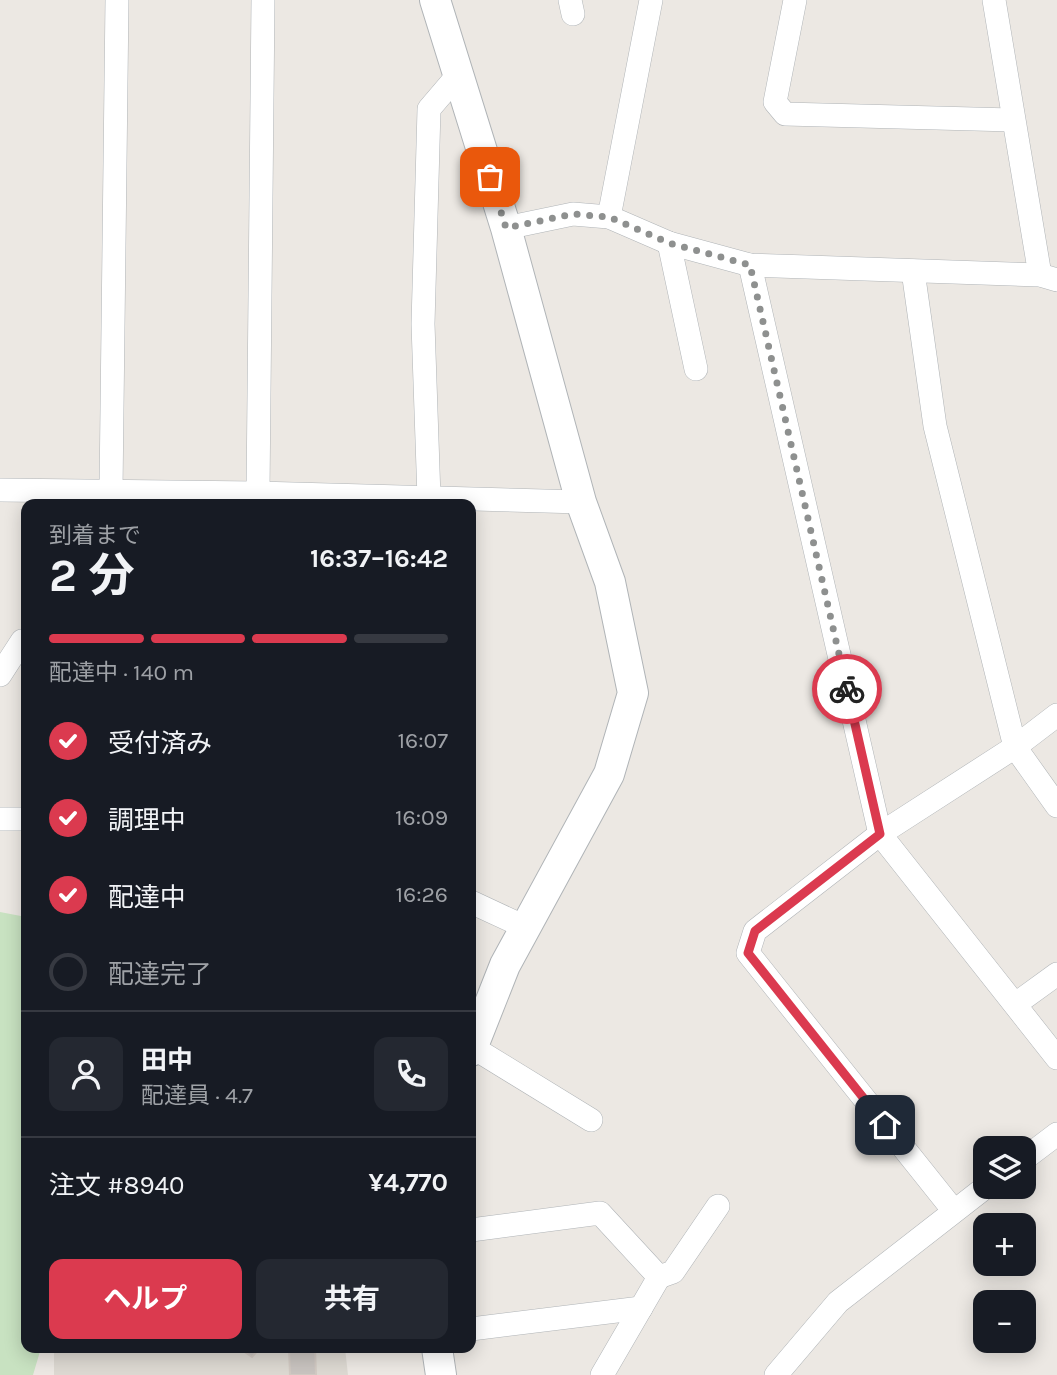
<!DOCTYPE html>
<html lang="ja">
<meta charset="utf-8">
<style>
:root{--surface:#171b24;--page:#242831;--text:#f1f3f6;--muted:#9ea1a6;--line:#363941;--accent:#db3a4f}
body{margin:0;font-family:Karla,"Noto Sans JP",sans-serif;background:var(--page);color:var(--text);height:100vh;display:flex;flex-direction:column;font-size:26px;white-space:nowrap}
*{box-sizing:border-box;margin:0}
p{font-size:23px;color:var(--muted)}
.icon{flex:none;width:38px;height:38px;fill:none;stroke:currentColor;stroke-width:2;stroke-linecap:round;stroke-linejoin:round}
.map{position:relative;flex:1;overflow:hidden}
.details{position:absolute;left:21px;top:499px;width:455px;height:854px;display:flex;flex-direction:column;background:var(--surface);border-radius:14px;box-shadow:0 4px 18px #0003}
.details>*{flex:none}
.tools{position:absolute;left:973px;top:1136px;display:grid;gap:14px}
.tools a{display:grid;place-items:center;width:63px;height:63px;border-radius:14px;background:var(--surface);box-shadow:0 4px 18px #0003;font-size:35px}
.pin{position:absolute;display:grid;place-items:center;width:60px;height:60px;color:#fff;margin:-30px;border-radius:14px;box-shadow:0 4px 10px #0006}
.courier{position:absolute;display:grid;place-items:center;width:70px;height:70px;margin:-35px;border:5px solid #db3a4f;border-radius:50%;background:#fff;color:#222;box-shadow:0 2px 9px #0007}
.headline em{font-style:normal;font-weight:700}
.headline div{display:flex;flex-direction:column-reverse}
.headline{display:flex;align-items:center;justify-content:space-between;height:119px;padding:0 28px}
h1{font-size:46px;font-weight:700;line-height:52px}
.bar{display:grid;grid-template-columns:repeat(4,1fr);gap:10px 7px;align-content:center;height:84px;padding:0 28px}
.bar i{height:9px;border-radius:5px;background:var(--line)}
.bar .on{background:var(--accent)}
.bar p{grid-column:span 4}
.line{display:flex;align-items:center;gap:18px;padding:0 28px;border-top:2px solid var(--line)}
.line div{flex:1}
.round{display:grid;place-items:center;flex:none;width:74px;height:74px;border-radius:14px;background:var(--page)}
ol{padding:0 28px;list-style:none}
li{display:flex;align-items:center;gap:21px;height:77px}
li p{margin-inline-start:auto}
li .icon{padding:7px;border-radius:50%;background:var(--accent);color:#fff;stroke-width:4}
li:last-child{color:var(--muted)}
li i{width:38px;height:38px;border:4px solid var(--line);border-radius:50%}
.action{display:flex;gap:14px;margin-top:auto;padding:14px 28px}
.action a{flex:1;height:80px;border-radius:14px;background:var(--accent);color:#fff;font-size:28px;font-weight:700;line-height:80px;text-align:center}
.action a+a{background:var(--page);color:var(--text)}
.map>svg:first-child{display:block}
</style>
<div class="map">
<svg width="1057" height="1375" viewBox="0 0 1057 1375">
<rect width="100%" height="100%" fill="#ece8e3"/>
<!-- education -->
<path fill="#dcd8d1" d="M54,1348H345L348,1375H54Z"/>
<!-- green -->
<path fill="#c8e2c1" d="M0,912L26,917V1348H41L33,1375H0Z"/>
<!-- building -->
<g fill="#c8c3bf" stroke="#d1c9c2" stroke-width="2">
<path d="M239,1348H260L252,1357Z"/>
<path d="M289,1348H315L316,1375H290Z"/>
</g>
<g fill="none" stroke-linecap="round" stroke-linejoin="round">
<defs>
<g id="minor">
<path d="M570,0L573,14"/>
<path d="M795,0L775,102L785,114L1012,120"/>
<path d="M994,0L1040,275"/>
<path d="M609,217L651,0"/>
<path d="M506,228L573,214L609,217L669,243L750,265L1040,275L1057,280"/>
<path d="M669,243L696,369"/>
<path d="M750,265L880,834L1057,1058"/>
<path d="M913,271L935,426L1015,747L1057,806"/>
<path d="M0,490L258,493L581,502"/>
<path d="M111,491L117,0"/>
<path d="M258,493L263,0"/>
<path d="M429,498L423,324L429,109L458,75"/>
<path d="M0,675L22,641H26"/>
<path d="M0,819H26"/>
<path d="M471,902L525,927"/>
<path d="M1017,1003L1057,974"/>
<path d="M472,1047L591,1120"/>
<path d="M1024,1159L1057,1134"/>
<path d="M954,1211L748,953L755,931L880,834L1015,747L1057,715"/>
<path d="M471,1230L600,1213L659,1277L602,1375"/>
<path d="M659,1277L673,1272L718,1206"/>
<path d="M471,1329L641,1308"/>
<path d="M776,1375L838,1302L987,1186"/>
</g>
<g id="tertiary">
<path d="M435,0L506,228L581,502L610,582L633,693L609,774L505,965L471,1051"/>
<path d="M437,1348L441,1375"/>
</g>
</defs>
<!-- minor casing -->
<use href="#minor" stroke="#b0b4b7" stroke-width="24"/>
<!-- tertiary casing -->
<use href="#tertiary" stroke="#b0b4b7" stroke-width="32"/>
<!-- minor -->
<use href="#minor" stroke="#fff" stroke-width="23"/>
<!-- tertiary -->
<use href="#tertiary" stroke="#fff" stroke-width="30"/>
</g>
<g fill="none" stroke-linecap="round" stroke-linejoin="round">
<!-- done -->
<path stroke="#8e908f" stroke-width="7" stroke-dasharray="0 12.6" d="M490,177L506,228L573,214L609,217L669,243L750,265L847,689"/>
<!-- route -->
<path stroke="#db3a4f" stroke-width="9" d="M847,689L880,834L755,931L748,953L885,1125"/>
</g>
</svg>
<div class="tools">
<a><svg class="icon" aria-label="layers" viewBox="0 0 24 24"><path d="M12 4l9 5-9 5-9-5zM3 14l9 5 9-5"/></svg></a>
<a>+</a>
<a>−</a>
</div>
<div class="pin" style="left:490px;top:177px;background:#ea580c"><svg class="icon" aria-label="bag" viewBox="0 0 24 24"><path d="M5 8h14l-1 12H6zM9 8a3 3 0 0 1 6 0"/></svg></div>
<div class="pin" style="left:885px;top:1125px;background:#1f2937"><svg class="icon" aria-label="home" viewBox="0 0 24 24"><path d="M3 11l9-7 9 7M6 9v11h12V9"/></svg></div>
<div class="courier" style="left:847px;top:689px"><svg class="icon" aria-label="bike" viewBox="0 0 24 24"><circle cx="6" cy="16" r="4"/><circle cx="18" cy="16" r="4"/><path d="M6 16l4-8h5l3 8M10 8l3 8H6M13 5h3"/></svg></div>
<section class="details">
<div class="headline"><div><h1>2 分</h1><p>到着まで</p></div><em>16:37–16:42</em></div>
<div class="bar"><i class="on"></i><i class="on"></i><i class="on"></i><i></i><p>配達中 · 140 m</p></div>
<ol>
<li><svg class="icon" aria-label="check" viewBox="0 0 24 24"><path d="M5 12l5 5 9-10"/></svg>受付済み<p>16:07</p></li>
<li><svg class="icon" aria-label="check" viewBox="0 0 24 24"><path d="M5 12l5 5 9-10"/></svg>調理中<p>16:09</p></li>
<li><svg class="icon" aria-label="check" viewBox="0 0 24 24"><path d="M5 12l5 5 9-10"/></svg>配達中<p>16:26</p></li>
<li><i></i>配達完了</li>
</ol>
<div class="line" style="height:126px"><a class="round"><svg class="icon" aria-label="person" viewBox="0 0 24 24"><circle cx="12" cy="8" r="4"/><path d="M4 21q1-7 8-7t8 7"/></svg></a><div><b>田中</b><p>配達員 · 4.7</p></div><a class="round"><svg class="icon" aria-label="phone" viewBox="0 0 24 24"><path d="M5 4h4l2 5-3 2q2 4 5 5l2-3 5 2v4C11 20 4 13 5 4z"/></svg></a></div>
<div class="line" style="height:91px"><div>注文 #8940</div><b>¥4,770</b></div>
<div class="action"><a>ヘルプ</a><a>共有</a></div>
</section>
</div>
